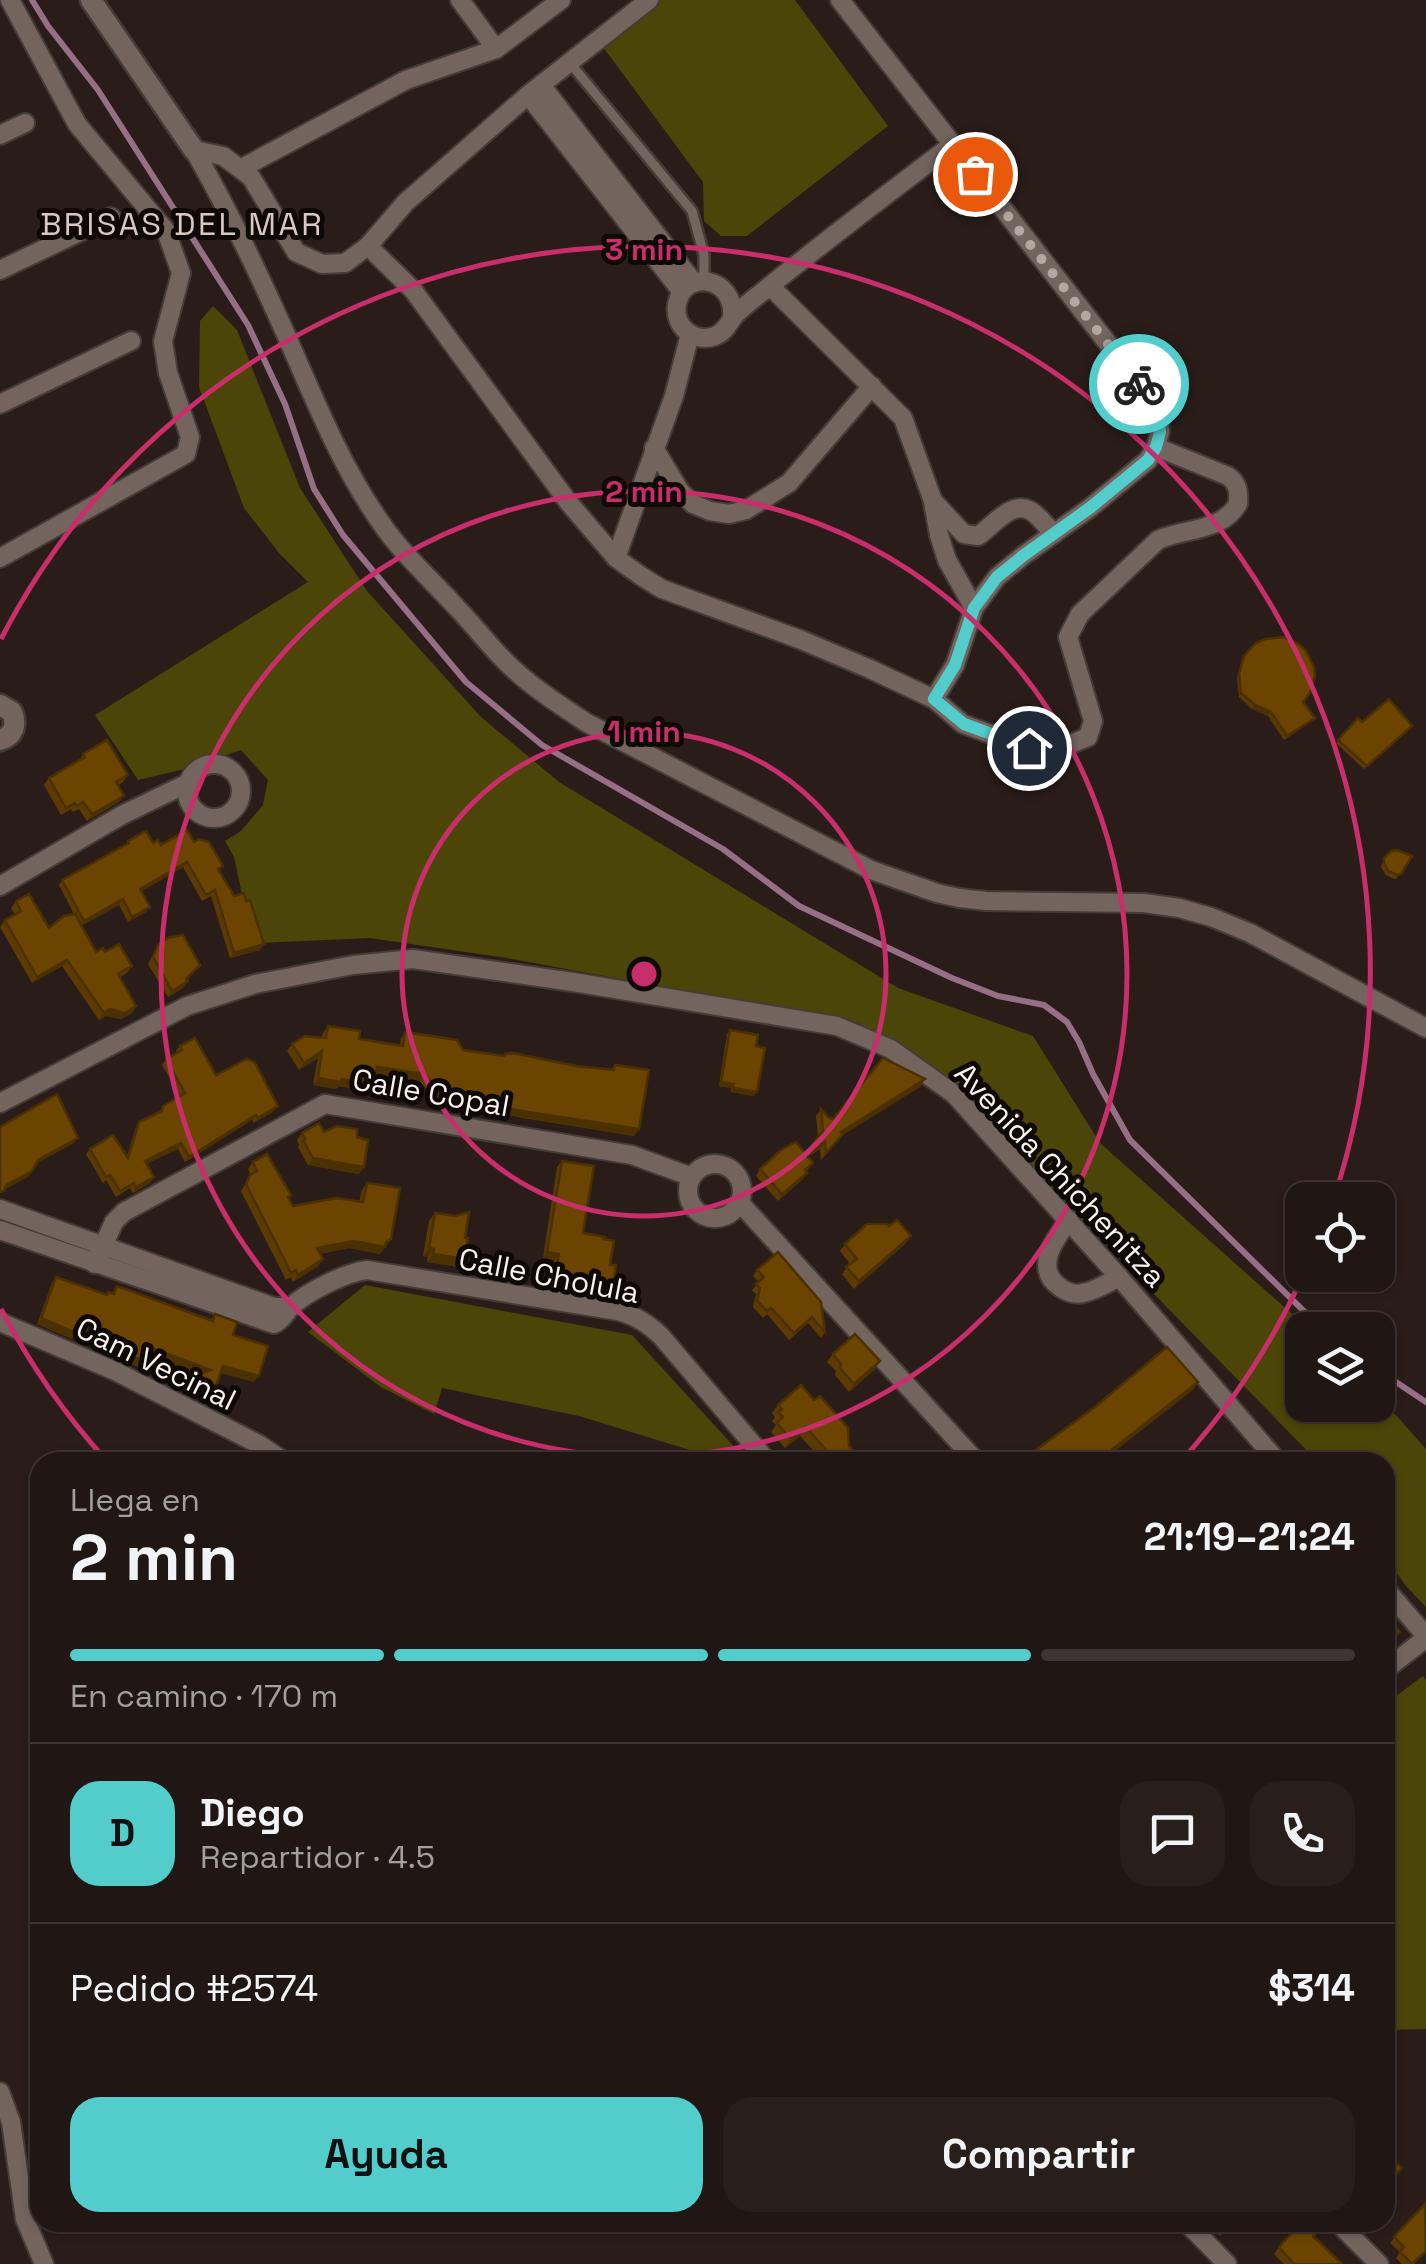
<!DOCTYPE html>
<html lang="es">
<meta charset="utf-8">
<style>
:root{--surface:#201613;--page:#281f1c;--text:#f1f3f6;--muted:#a29fa0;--line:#3d3533;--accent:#52cdcc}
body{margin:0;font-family:"Space Grotesk",sans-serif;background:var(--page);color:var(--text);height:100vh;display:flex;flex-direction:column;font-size:38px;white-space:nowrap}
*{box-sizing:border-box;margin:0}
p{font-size:32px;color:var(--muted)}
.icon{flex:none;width:55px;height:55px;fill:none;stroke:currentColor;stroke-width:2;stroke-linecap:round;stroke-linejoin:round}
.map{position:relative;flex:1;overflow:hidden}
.sheet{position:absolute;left:30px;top:1452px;width:1365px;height:780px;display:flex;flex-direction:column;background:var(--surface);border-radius:30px;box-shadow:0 2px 8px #0004,0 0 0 2px var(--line)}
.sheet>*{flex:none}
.buttons{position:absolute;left:1285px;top:1182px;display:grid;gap:20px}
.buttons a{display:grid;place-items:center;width:110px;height:110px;border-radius:20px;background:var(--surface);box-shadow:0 2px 8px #0004,0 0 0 2px var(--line);font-size:50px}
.pin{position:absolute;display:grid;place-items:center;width:85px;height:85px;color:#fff;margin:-42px;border:5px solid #fff;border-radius:50%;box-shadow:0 2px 10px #0007}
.courier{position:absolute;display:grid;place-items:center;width:100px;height:100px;margin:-50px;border:8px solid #52cdcc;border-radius:50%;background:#fff;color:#222;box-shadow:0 2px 12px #0007}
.summary em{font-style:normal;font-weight:800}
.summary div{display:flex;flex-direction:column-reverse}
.summary{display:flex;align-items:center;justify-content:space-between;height:170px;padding:0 40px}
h1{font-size:65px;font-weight:800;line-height:75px}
.bar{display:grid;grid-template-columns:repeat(4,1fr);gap:15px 10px;align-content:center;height:120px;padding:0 40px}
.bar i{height:12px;border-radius:8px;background:var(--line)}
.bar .active{background:var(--accent)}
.bar p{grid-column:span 4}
.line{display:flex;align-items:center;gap:25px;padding:0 40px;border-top:2px solid var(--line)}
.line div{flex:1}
.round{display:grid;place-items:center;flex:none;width:105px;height:105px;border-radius:30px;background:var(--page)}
.action{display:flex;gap:20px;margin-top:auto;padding:20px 40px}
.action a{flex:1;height:115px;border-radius:30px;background:var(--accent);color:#111;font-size:40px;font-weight:800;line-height:115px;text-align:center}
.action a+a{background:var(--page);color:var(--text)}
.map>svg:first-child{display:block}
</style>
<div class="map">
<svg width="1426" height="2264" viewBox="0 0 1426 2264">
<rect width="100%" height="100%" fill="#2a1d19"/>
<!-- green -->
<g fill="#4c4508">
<path d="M656,0H795L888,126L747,236H721L704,221L703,182L600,43Z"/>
<path d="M213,306L237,330L300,488L367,591L481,717L559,782L898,988L1033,1036L1100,1143L1310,1330H1302V1405H1378V1395L1426,1449V1607L1406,1586L1385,1556V1462H1318L954,1089L858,1023L507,958L370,938L259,943L242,894L234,857L225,841L241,831L263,805L268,780L241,750L189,768L138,780L95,715L308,582L279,553L244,508L199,387L200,321Z"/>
<path d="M365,1285L632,1335L748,1462H717L716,1458L579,1416L442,1388L434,1414L381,1387L308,1332Z"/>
<path d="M1423,1676L1426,1680V2029L1385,2030V1704Z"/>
</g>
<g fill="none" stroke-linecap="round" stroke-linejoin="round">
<!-- stream -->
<g stroke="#966e86" stroke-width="6">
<path d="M32,0L48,26L98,90L248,325L285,404L314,489L343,535L466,682L542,745L723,849L799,906L952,978L998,996L1044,1005L1067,1022L1079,1042L1093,1074L1130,1140L1323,1330"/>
<path d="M1378,1370L1426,1402"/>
</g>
<defs>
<path id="service" d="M570,63L692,211L704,255V281"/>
<g id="minor">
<path d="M460,0L496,49"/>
<path d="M840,0L1152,400L1158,414L1160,431L1156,447L1148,460L1091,507L1024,555L997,577L974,608L955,665L934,699"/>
<path d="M541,85L694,283"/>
<path d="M528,95L682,292"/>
<path d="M0,135L25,123"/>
<path d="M194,150C223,201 249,253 273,306C307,379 334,456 381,523C403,555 432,580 457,608C473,624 487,643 503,659C527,684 558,704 587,723L871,870L937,893L959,898L986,901L1144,903L1179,908L1211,917L1250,933L1426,1028"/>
<path d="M194,150L223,156L251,177L296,252L322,264L345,263L368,246L406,202L528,95L649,0"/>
<path d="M242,168L406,80L496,49L561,0"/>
<path d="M368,246L413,290L569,503L616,558L641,576L662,589L799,639L870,669L934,699L963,724L1029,748L1059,749L1088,737L1093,721L1068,637L1080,614L1158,540C1185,528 1221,532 1238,504C1239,492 1238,483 1228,476L1156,447"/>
<path d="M0,270L111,217"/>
<path d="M770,286L903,418L933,501L964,534L978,536C992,527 1010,501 1029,510C1038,514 1047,527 1054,534"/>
<path d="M732,317C736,277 684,268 677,304C673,326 694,344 715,336C726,332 728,323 735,315C746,304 759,295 771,285C830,237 891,191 952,145"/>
<path d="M0,404L131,341"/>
<path d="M654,448L680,491L693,504L710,511L729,514L746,510L789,483L872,386"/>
<path d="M933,502L939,535L947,560L974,608"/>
<path d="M0,558L186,454L190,437L168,373L163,341L181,273L166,231L77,124L10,0"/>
<path d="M616,558L674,396L690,334"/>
<circle cx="214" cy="791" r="27"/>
<path d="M0,886L122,815L188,783"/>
<path d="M0,1103L187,1006L255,984L353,965L413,959L573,982L837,1026L891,1049L954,1094L1119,1277L1278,1462"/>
<circle cx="715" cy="1191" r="27"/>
<path d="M740,1203L977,1462"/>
<path d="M0,1209L274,1307H291"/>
<path d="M1069,1220C1054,1240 1033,1269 1061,1288C1067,1292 1075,1295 1083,1293C1095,1291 1108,1283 1119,1277"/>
<path d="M0,1230L274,1324C284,1319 284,1314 291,1307C306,1292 347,1272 367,1270L618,1311C636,1316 647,1323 661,1336L768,1462"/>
<path d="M95,1264L114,1222L124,1212L325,1104L632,1155L692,1177"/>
<path d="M0,1322L115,1371L260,1445L285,1462"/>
<path d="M1385,1588L1426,1636"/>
<path d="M1385,1670L1426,1638"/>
<path d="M0,2092L11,2122L25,2219L44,2264"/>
<path d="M1186,2222L1227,2264"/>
<path d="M1337,2222L1379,2264"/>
</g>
<g id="tertiary">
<path d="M91,0L194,150"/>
<path d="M0,705L12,712C17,725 14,736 0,740"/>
</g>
</defs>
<!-- service casing -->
<use href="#service" stroke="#453b37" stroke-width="14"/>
<!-- minor casing -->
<use href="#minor" stroke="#453b37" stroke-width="22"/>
<!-- tertiary casing -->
<use href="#tertiary" stroke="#453b37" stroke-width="25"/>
<!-- service -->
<use href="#service" stroke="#73645e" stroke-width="9"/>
<!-- minor -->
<use href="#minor" stroke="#73645e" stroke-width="18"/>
<!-- tertiary -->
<use href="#tertiary" stroke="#73645e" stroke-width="20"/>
</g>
<!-- wall -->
<g fill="#5c3a02">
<path d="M1256,643L1315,718L1312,721L1284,740L1268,716L1252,709L1239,697L1237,677L1242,660Z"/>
<path d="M1358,718L1362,722L1410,729L1364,769L1336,743Z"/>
<path d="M83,754L128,775L123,782L118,785L124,796L119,802L87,821L79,809L73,812L71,809L61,815L44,785L49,778L79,761Z"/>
<path d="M128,841L153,843L161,845L194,842L219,872L260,950L230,958L211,896L202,901L183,867L142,891L150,907L146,912L128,922L119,905L81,926L96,952H105L132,966L127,973L120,977L136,1006L132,1013L121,1019L106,1016L99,1020L62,966L32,983L0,927L5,920L15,915L11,908L16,901L49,928L74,914L59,885L62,880L125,845Z"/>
<path d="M1384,858L1398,878L1394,879L1386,875L1381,867Z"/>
<path d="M158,945L200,965L187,980L183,988L168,997L148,964Z"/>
<path d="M328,1026L359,1039L400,1045L401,1039L405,1032L463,1050L503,1056L505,1054L576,1066L611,1070L615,1065L634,1136L523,1118L498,1113V1109L433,1098L420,1081L376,1074L370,1092L339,1086L336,1089L313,1085L318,1058L299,1070L287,1051L292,1044L322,1038L323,1033Z"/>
<path d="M730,1030L754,1096L731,1092V1088L719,1086L727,1034Z"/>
<path d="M180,1046L216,1075L274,1111L254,1123L252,1120L185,1162L178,1149L146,1164L154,1177L150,1183L133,1193L130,1188L116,1197L106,1180L103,1183L86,1154L90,1149L127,1156L136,1127L139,1122L160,1112L163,1106L180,1096L162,1065L166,1059L177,1053L176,1051Z"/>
<path d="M925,1079L920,1087L841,1136L821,1160L820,1149L808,1157L813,1163L806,1172L807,1173L803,1179L778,1201L756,1176L760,1169L805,1154L818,1137L816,1116L821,1109L829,1118L833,1119Z"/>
<path d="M324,1132L357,1137L359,1174L308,1165L298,1147L299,1145L297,1140L302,1133Z"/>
<path d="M562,1161L583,1233L604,1239L610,1265L608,1291L585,1287V1284L551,1278L554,1260L543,1258L557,1167Z"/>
<path d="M253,1162L291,1195L289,1198L293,1206L359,1202L362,1190L367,1183L391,1239L380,1254L349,1248L320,1254L323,1259L318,1266L293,1282L291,1277L286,1280L241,1191L251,1175L248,1169Z"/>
<path d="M435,1213L465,1238L459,1267L427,1262L428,1257L423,1256L429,1221Z"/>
<path d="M906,1243L854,1289L842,1274L850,1264L840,1251L845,1244Z"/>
<path d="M778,1252L825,1332L821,1338L808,1323L789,1340L767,1314L763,1318L753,1307L756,1294L752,1290L759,1282L753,1276L757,1270Z"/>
<path d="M56,1277L106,1295L108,1292L112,1293L117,1286L211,1320L215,1314L233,1335L254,1382L221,1373L212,1397L208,1403L174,1387L179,1381L200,1374L144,1353L137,1366L106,1354L111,1341L77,1329L72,1339L37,1324L52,1283Z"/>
<path d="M833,1354L880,1361L875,1369L849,1392L835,1375L836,1371L827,1362Z"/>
<path d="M778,1405L849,1446L864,1462H824L800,1436L785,1448L771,1432L776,1425L772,1421L775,1417L772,1413Z"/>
<path d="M1425,2204L1415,2264H1402L1396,2258L1400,2252L1390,2243Z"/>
<path d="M1209,2222H1234L1220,2236Z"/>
<path d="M1323,2227L1314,2237L1342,2264H1284L1274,2254L1279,2247Z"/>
</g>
<!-- shaded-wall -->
<g fill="#4b3001">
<path d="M1255,705L1271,712L1268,716L1252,709Z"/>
<path d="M124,796L119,802L87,821L92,814Z"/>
<path d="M187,862L183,867L136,894L140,889Z"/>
<path d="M123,899L119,905L80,926L84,921Z"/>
<path d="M150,907L146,912L128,922L132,917Z"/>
<path d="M264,944L260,950L230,958L234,953Z"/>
<path d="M67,960L62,966L32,983L37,977Z"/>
<path d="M200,965L183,984L188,981L183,988L168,997L172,991Z"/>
<path d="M136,1006L132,1013L121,1019L106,1016L99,1020L104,1013L110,1009Z"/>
<path d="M322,1051L318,1058L299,1070L304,1063Z"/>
<path d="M377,1067L425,1074L420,1081L373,1074Z"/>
<path d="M318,1078L342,1079L374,1085L370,1092L339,1086L336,1089L313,1085Z"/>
<path d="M925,1079L920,1087L841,1136L821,1160L841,1132Z"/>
<path d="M721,1082L734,1084L731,1088L719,1086Z"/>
<path d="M733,1088L757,1092L754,1096L731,1092Z"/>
<path d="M438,1092L503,1102L498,1109L433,1098Z"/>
<path d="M278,1106L274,1111L254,1123L258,1118Z"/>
<path d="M502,1107L639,1129L634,1136L498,1113Z"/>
<path d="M256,1115L252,1120L185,1162L189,1157Z"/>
<path d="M78,1138L74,1143L34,1165L38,1160Z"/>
<path d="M825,1142L820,1149L806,1158L811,1151Z"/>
<path d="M181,1143L178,1149L141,1166L145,1161Z"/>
<path d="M313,1158L364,1167L359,1174L308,1165Z"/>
<path d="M32,1171L28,1177L2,1191L6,1185Z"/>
<path d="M807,1173L803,1179L778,1201L782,1194Z"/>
<path d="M154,1177L150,1183L133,1193L136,1187Z"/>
<path d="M911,1236L906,1243L854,1289L859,1281Z"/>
<path d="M391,1239L380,1254L349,1248L312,1255L317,1248L354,1241L386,1242Z"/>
<path d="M429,1248L434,1249L428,1257L423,1256Z"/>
<path d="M547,1252L559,1254L554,1260L543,1258Z"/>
<path d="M433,1254L464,1259L459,1267L427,1262Z"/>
<path d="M323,1259L318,1266L293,1282L298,1275Z"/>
<path d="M555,1272L590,1277L585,1284L551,1278Z"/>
<path d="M589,1281L613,1284L608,1291L585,1287Z"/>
<path d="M41,1318L76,1333L72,1339L37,1324Z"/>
<path d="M80,1322L115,1335L111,1341L75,1328Z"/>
<path d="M146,1346L211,1370L207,1376L142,1352Z"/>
<path d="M111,1348L141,1360L137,1366L106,1354Z"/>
<path d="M880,1361L875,1369L849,1392L854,1384Z"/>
<path d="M223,1366L259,1376L254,1382L219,1372Z"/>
<path d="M1198,1382L1193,1390L1101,1462H1096Z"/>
<path d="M806,1427L800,1436L785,1448L791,1439Z"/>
</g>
<!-- building -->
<g fill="#6b4402" stroke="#4b3001" stroke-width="2.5">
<path d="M1283,637L1299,644L1306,651L1314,667L1315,676L1310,693L1303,702L1315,718L1287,736L1271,712L1255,705L1241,693L1239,674L1244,656L1256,643L1265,639Z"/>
<path d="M1389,699L1412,726L1367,766L1338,740L1358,718L1362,722Z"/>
<path d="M107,740L128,775L116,782L124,796L92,814L83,802L77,806L75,803L66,808L49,778L85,757L83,754Z"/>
<path d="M187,830L194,842L199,839L209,842L223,866L218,869L234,896L244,893L246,901L250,900L264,944L234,953L215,890L206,895L187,862L140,889L150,907L132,917L123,899L84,921L62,880L129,843L128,841L146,831L153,843L158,840L161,845Z"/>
<path d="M1397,850L1412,856L1401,874L1397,875L1388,871L1384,863V858L1391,851Z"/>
<path d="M29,894L49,928L64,916L75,914L96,952L103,948L105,952L119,944L132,966L118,974L136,1006L125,1013L110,1009L104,1013L67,960L37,977L5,920L21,911L16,901Z"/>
<path d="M183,935L200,965L186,979L188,981L172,991L153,957L158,945L168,938Z"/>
<path d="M328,1026L360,1031L359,1039L403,1046L405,1032L457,1040L463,1050L504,1056L505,1054L513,1053L576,1066L614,1070L615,1065L649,1070L639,1129L528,1112L502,1107L503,1102L438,1092L425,1074L377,1067L374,1085L342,1079L341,1082L318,1078L322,1051L304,1063L292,1044L305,1036L326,1038Z"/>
<path d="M730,1030L758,1035L756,1046L765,1048L757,1092L733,1088L734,1084L721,1082Z"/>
<path d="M195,1038L216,1075L247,1059L255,1063L278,1106L258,1118L256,1115L189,1157L181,1143L145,1161L154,1177L136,1187L134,1183L120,1191L110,1175L106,1177L90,1149L113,1135L128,1158L139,1122L162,1111L163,1106L185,1093L166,1059L182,1050L180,1046Z"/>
<path d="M883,1058L925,1079L841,1132L843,1134L826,1153L825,1142L811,1151L809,1149L823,1131L821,1109L829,1118L833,1119Z"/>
<path d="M57,1094L78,1138L38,1160L32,1171L6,1185L4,1191L0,1192V1127Z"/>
<path d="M319,1123L324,1132L337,1126L357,1129V1137L368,1140L364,1167L313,1158L303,1140L305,1139L302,1133Z"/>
<path d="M796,1142L813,1163L805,1170L807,1173L782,1194L760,1169L781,1150Z"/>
<path d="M267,1154L291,1195L288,1197L293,1206L336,1198L363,1202L367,1183L400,1188L391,1239L386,1242L385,1247L354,1241L317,1248L323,1259L298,1275L296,1270L291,1273L246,1184L250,1175L257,1171L253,1162Z"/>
<path d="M562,1161L594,1166L583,1233L605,1237L604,1239L614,1241L610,1265H616L613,1284L589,1281L590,1277L555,1272L559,1254L547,1252Z"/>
<path d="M469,1212L465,1238H468L464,1259L433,1254L434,1249L429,1248L435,1213L456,1216Z"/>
<path d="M897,1220L911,1236L859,1281L846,1267L857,1259L845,1244L867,1224H887L889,1226Z"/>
<path d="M778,1252L821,1302L825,1332L812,1317L794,1333L771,1308L767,1311L757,1301L760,1288L756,1284L764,1277L757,1270Z"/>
<path d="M56,1277L107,1295L108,1292L114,1294L117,1286L213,1321L215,1314L237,1322L233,1335L268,1346L259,1376L223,1366L212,1397L179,1381L211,1370L146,1346L141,1360L111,1348L115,1335L80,1322L76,1333L41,1318Z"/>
<path d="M855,1334L880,1361L854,1384L840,1368L841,1364L833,1354Z"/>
<path d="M1167,1347L1198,1382L1096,1462H1022L1021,1461L1095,1407Z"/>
<path d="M801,1385L814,1400L820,1396L848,1428L849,1446L864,1462H828L833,1458L806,1427L791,1439L777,1423L783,1417L778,1412L782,1409L778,1405Z"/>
<path d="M1385,1612L1400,1632L1385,1644Z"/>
<path d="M1385,2152L1402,2168L1385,2185Z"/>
<path d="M1425,2204L1426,2251L1412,2264L1400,2252L1404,2247L1394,2237Z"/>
<path d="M1220,2222H1232L1225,2229Z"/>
<path d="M1302,2222H1318L1323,2227L1313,2236L1342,2264H1294L1279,2247Z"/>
</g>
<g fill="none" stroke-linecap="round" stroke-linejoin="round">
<!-- done -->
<path stroke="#b2a7a3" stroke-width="10" stroke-dasharray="0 18" d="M975,174L1139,384"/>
<!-- route -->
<path stroke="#52cdcc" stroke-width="12" d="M1029,748L964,724L934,699L955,665L974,608L997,577L1024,555L1091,507L1148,460L1156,447L1160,432L1158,414L1152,400L1139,384"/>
</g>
<!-- distance rings -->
<g fill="none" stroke="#c82e6a" stroke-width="5">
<circle cx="644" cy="974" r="242"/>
<circle cx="644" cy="974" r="483"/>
<path d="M1301 1280A725 725 0 0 1 1183 1459M105 1459A725 725 0 0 1 1 1309M1 639A725 725 0 0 1 1334 1198"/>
</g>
<g text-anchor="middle" stroke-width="10" stroke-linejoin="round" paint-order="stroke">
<!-- street labels -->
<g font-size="30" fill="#fbf2ee" stroke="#0e0907">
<text transform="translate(431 1093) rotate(10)" y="10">Calle Copal</text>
<text transform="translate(1060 1175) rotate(47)" y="10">Avenida Chichenitza</text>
<text transform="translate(549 1276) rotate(11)" y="10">Calle Cholula</text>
<text transform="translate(156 1364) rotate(26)" y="10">Cam Vecinal</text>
</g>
<!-- neighbourhood labels -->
<g font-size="32" letter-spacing="2.5" fill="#d9c8c1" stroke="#0e0907">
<text x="182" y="235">BRISAS DEL MAR</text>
</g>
</g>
<circle cx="644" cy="974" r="15" fill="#c82e6a" stroke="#0e0907" stroke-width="5"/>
<g font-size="30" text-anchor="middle" font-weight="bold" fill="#c82e6a" stroke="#0e0907" stroke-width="10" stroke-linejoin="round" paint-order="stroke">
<text x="644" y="260">3 min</text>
<text x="644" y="502">2 min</text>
<text x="644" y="742">1 min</text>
</g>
</svg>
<div class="buttons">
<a><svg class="icon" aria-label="locate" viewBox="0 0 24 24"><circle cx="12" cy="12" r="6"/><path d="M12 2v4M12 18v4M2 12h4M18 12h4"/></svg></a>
<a><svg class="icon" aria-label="layers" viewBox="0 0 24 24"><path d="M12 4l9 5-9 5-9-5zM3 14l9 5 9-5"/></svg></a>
</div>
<div class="pin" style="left:975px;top:174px;background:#ea580c"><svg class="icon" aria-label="bag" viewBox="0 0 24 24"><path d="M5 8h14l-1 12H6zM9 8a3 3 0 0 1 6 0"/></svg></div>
<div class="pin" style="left:1029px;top:748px;background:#1f2937"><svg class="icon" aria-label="home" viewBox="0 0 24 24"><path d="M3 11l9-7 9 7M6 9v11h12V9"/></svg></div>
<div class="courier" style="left:1139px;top:384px"><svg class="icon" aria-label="bike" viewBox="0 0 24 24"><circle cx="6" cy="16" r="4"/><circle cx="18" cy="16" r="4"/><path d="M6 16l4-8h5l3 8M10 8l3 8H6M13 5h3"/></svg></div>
<section class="sheet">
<div class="summary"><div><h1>2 min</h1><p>Llega en</p></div><em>21:19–21:24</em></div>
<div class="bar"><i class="active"></i><i class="active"></i><i class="active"></i><i></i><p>En camino · 170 m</p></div>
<div class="line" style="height:180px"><b class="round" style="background:var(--accent);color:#111">D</b><div><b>Diego</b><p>Repartidor · 4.5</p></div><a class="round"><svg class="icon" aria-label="chat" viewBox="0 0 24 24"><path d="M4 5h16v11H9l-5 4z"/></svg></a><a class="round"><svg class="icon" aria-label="phone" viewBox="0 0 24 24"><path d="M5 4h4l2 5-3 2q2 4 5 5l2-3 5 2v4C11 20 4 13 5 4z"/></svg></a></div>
<div class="line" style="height:130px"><div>Pedido #2574</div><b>$314</b></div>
<div class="action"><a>Ayuda</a><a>Compartir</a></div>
</section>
</div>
